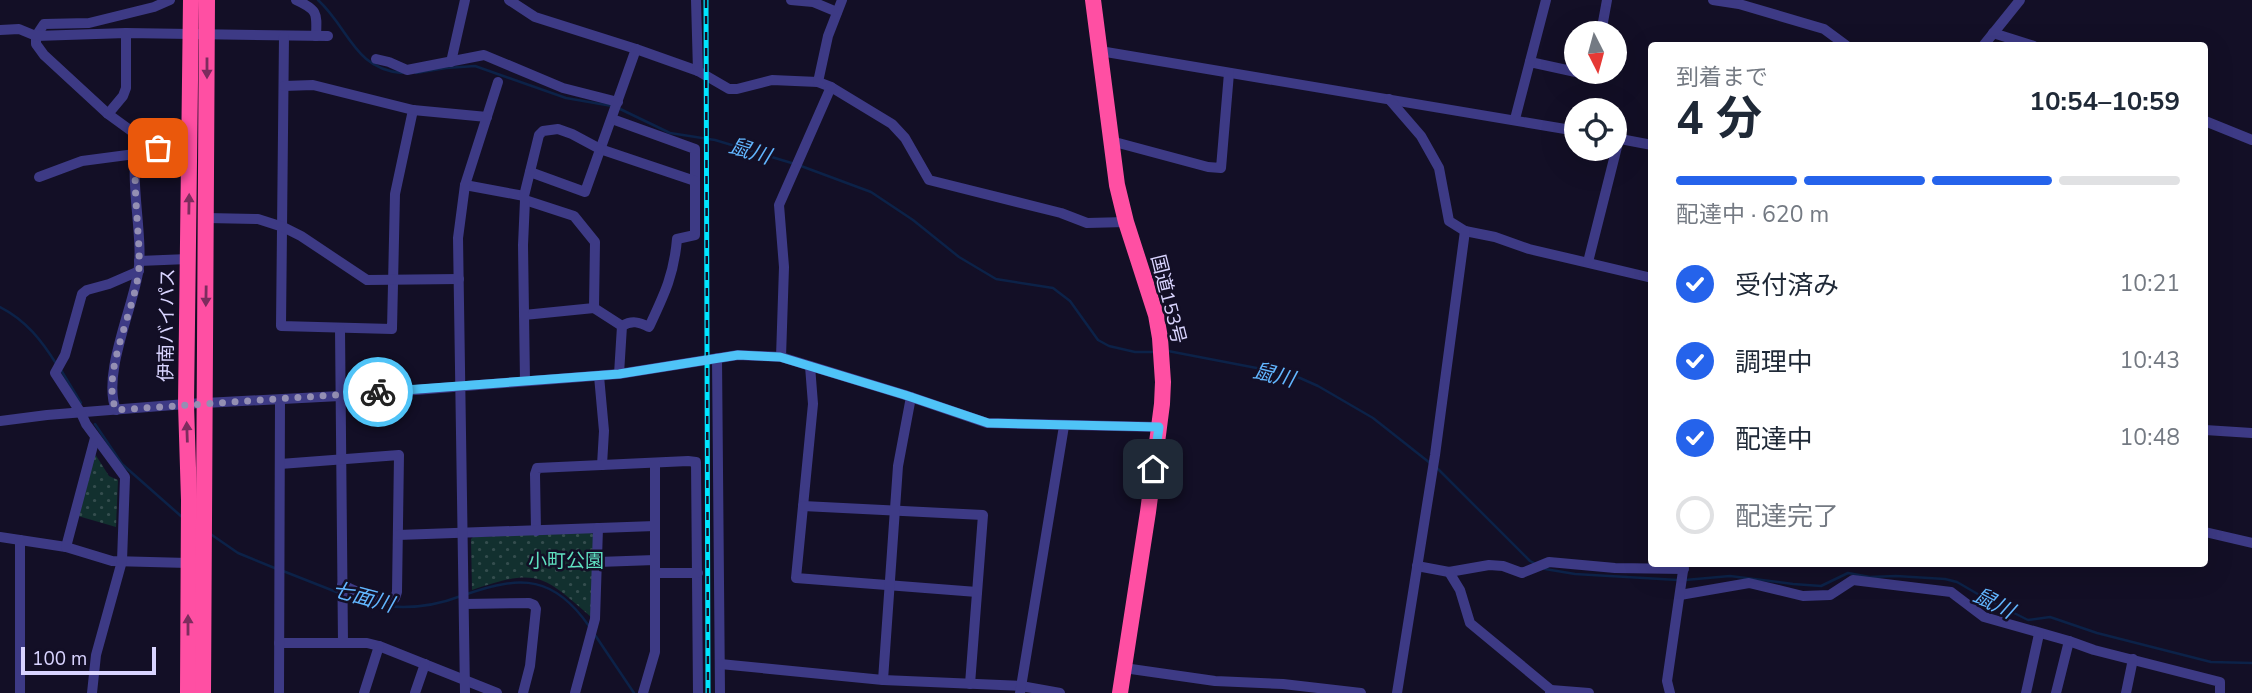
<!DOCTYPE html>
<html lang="ja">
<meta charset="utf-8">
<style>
:root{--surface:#fff;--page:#f2f2f3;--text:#1f2937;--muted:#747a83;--line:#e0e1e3;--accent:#2563eb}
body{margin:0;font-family:"Nunito Sans","Noto Sans JP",sans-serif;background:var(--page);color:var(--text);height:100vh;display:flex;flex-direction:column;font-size:26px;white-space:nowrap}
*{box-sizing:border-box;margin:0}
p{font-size:23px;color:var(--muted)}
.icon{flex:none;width:38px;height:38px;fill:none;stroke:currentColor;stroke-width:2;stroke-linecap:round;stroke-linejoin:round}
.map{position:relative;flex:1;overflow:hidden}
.side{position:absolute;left:1648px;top:42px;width:560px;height:525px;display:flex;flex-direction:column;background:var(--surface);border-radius:7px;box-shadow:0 7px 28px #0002}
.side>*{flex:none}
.needle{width:46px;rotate:174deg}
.buttons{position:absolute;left:1564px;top:21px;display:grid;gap:14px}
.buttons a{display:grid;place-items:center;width:63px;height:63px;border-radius:50%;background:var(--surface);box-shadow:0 7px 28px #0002;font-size:35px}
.scale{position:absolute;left:21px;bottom:18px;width:135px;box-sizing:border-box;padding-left:7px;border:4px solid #d9d4ff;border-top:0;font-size:19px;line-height:24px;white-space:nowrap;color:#d9d4ff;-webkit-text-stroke:5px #130f26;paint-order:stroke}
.pin{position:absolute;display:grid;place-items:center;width:60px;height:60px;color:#fff;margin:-30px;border-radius:14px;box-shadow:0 4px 10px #0006}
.courier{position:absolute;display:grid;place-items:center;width:70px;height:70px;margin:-35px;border:5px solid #4fc3f7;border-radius:50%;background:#fff;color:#222;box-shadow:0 2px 9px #0007}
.summary em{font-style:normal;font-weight:700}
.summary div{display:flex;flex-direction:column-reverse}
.summary{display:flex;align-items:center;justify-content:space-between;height:119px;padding:0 28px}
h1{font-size:46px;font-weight:700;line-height:52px}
.bar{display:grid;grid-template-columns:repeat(4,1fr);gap:10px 7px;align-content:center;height:84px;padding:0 28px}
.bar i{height:9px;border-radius:5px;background:var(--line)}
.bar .active{background:var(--accent)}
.bar p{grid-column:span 4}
ol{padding:0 28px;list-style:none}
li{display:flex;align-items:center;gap:21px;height:77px}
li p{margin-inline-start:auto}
li .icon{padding:7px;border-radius:50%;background:var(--accent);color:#fff;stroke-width:4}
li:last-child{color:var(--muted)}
li i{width:38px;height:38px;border:4px solid var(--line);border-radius:50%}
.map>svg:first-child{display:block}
</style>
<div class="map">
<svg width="2252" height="693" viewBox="0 0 2252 693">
<defs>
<pattern id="park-dots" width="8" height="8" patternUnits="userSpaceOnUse" patternTransform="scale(1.75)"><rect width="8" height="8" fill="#12302f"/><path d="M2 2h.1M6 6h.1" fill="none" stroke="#344d4e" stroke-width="1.8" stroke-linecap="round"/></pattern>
</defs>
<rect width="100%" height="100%" fill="#130f26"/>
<!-- park -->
<g fill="url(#park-dots)">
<path d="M95,454L109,476L118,480L116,527L78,516Z"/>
<path d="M590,532L595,535L591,617C542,574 537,568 472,590L471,539L473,537Z"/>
</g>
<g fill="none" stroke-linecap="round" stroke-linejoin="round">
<!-- stream -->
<g stroke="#0c2248" stroke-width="2.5">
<path d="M318,0C349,28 354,69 402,73"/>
<path d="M416,73L446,68L475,66L566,98L612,106"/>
<path d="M618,108L670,133L715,140L795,164"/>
<path d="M801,166L871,192L913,220L959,257L996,279L1053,288L1070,301L1098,340L1109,346L1135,352H1155"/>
<path d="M0,307C26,320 42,341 57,365"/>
<path d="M1168,351L1267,370L1300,378L1318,386L1373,418L1430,463"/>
<path d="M61,370L81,403"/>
<path d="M95,424L122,464L182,517"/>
<path d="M1436,467L1530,561L1536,564"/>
<path d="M209,533L238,553L277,569"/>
<path d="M1545,569L1575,574L1678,580"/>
<path d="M283,571L339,593"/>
<path d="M1685,580L1730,576L1793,584L1821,586L1848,573L1870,577L1896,576L1945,579L1957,582L1988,600L2028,620L2050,617L2097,633L2211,662L2252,663"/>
<path d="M467,594C522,575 554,576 589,626"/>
<path d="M345,596C385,611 422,611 461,596"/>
<path d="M595,635L634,693"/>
</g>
<!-- minor -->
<g stroke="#3d3a85" stroke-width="10">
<path d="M170,0L154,7L89,23L44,24L36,36V44L44,55L108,114L141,138L158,148L190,149"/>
<path d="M296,0C318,10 317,13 316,36"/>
<path d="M509,0L535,17L636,49L698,71L729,89H737L772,80L818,82L831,87L892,124L905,138L929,180L1061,213L1087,223L1126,222"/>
<path d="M696,0L698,71"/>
<path d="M791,0L813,2L837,12"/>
<path d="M1713,0L1739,4L1824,29L1847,46"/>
<path d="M0,30L19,29L36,36L126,33L328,36"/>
<path d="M1601,33L1607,0"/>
<path d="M1993,33L2034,46"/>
<path d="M284,36L281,326L392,329L395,194L413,110"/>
<path d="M1983,46L2020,0"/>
<path d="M1100,53L1106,52L1577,131"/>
<path d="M376,59L389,62L407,70L484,55L563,88L618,102"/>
<path d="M451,62L465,0"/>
<path d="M1530,62L1594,76L1595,72"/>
<path d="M818,82L828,36L842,0"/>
<path d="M284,86L313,85L413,110L487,117"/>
<path d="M1389,99L1421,136L1439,168L1449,221L1465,231L1495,237L1529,249L1652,278"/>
<path d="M108,114L123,96L126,88V33"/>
<path d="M612,119L695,149V181"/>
<path d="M1515,119L1546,0"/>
<path d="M2205,121L2252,140"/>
<path d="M1615,138L1652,145"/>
<path d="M1111,141L1208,167L1221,168L1229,73"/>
<path d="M530,172L585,192L636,49"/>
<path d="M39,177L82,161L135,154"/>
<path d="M465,185L524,196"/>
<path d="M207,218L258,219L283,227L301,236L367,280L459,279"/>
<path d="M139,261L188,259"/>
<path d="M1588,262L1619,139"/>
<path d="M594,308L622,326"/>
<path d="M524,315L594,308L595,242L574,216L525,200"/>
<path d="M340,329L343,643"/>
<path d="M781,357L784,267L779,205L831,87"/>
<path d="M717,358L720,693"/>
<path d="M810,366L813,404L796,578L977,592"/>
<path d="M599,376L604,431L602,465"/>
<path d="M525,381L523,245L525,200L524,196L539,135L543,131L558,129L572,134L600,149L695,181V235L677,239C674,275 664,295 649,327C639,322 632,320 622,326L619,374"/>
<path d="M116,410C102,375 132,310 138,273C145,238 125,164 141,138"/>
<path d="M0,421L47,415L186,404L340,396L619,374L738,355L781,357L905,395L987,423L1159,427"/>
<path d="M2205,430L2252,433"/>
<path d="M280,464L399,455L397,592L395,598C378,603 357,591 342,585"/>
<path d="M803,506L983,515L970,684"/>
<path d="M536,531L535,474L537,468L688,461L696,462L698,693"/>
<path d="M2205,532L2252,543"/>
<path d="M398,535L655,526"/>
<path d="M0,537L66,547L112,561L188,563"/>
<path d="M20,540V693"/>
<path d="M66,547L95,438"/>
<path d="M598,562L655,560"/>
<path d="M1417,566L1449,572L1489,565L1503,566L1522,573L1549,562L1615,568L1684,569"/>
<path d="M1449,572L1460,590L1470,623L1551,690"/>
<path d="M655,573H698"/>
<path d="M1680,595L1749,583L1803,596L1830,595L1853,580L1951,592L1984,617L2069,641L2056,693"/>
<path d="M464,604L529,603L534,605L536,609L530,666L523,693"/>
<path d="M2069,641L2094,650L2220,682V693"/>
<path d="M279,643H367L379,646L497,693"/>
<path d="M720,664L883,680L1021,686L1060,693"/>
<path d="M1124,668L1215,681L1283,684L1361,693"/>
<path d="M883,680L898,466L911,397"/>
<path d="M92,693L96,655L122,561L125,477L86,424L81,413L55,373L65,355L82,294L87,290L109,284L139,271"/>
<path d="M279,693L280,400"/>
<path d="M364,693L379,646"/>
<path d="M415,693L425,664"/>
<path d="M465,693L458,238L465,185L498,82"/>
<path d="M575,693L595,619L598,528"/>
<path d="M643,693L655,652V463"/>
<path d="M1020,693L1064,426"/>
<path d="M1397,693L1435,455L1465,231"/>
<path d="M1550,693L1551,690L1589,693"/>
<path d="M1670,693L1667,681L1684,564"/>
<path d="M2026,693L2039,634"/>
<path d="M2126,693L2133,659"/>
</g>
<!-- highway -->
<g stroke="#ff4fa3" stroke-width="16">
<path d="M1093,0L1117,185L1126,222L1156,315L1160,338L1163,382L1162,404L1148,512L1120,693"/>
<path d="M188,693L189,500L186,404L191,0"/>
<path d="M203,693L207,0"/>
</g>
<defs>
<path id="rail" d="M706,0L708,693"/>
</defs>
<!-- rail casing -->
<use href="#rail" stroke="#00e5ff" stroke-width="5"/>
<!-- rail -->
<use href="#rail" stroke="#130f26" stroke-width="2.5" stroke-dasharray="8" stroke-linecap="butt"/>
</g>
<!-- one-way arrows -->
<defs><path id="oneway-solid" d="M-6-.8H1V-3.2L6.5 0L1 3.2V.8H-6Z" transform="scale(1.75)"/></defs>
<g fill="#7d2c5e">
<use href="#oneway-solid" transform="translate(207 68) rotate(90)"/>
<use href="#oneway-solid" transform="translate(189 204) rotate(-89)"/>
<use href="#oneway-solid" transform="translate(206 296) rotate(91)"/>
<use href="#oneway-solid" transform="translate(187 432) rotate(-92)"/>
<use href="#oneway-solid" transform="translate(188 625) rotate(-90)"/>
</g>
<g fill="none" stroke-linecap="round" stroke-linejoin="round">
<!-- done -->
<path stroke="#948fb3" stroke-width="7" stroke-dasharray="0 12.6" d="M158,148L141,138C128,159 141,237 139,267C137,307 100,372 116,410L378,392"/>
<!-- route -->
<path stroke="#4fc3f7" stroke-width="9" d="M378,392L619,374L738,355L780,357L905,395L988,423L1159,427L1153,469"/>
</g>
<g text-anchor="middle" stroke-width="5" stroke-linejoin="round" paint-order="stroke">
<!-- street labels -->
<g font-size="19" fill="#d9d4ff" stroke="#130f26">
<text transform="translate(1169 299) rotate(76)" y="7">国道153号</text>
<text transform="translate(166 325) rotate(-89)" y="7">伊南バイパス</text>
</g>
<!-- park labels -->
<g font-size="19" fill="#5fe0c0" stroke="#130f26">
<text x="566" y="567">小町公園</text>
</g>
<!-- water labels -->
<g font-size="21" font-style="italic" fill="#62b6ff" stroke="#130f26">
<text transform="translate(750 151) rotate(17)" y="7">鼠川</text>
<text transform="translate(1274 375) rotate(14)" y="7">鼠川</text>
<text transform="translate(363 597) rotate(15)" y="7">七面川</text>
<text transform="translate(1994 603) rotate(27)" y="7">鼠川</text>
</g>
</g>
</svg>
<div class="buttons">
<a><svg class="needle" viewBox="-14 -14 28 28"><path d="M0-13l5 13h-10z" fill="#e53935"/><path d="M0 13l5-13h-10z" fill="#747a83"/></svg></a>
<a><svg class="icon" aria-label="locate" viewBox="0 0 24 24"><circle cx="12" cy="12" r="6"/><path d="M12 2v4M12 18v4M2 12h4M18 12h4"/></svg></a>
</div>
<div class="scale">100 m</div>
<div class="pin" style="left:158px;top:148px;background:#ea580c"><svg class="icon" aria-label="bag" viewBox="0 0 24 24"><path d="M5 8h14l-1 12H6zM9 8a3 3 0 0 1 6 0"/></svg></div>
<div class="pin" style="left:1153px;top:469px;background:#1f2937"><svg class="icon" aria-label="home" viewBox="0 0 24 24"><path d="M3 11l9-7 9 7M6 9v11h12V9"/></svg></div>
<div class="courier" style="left:378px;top:392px"><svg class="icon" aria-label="bike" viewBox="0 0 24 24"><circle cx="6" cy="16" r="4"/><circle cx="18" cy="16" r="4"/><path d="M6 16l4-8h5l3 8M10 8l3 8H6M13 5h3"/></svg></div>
<section class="side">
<div class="summary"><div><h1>4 分</h1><p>到着まで</p></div><em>10:54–10:59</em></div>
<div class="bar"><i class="active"></i><i class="active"></i><i class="active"></i><i></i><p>配達中 · 620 m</p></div>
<ol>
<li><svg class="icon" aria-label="check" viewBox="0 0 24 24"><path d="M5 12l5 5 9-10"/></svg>受付済み<p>10:21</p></li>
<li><svg class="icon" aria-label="check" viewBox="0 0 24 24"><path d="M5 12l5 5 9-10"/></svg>調理中<p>10:43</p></li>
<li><svg class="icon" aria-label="check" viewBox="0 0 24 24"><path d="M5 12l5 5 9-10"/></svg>配達中<p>10:48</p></li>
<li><i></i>配達完了</li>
</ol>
</section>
</div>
